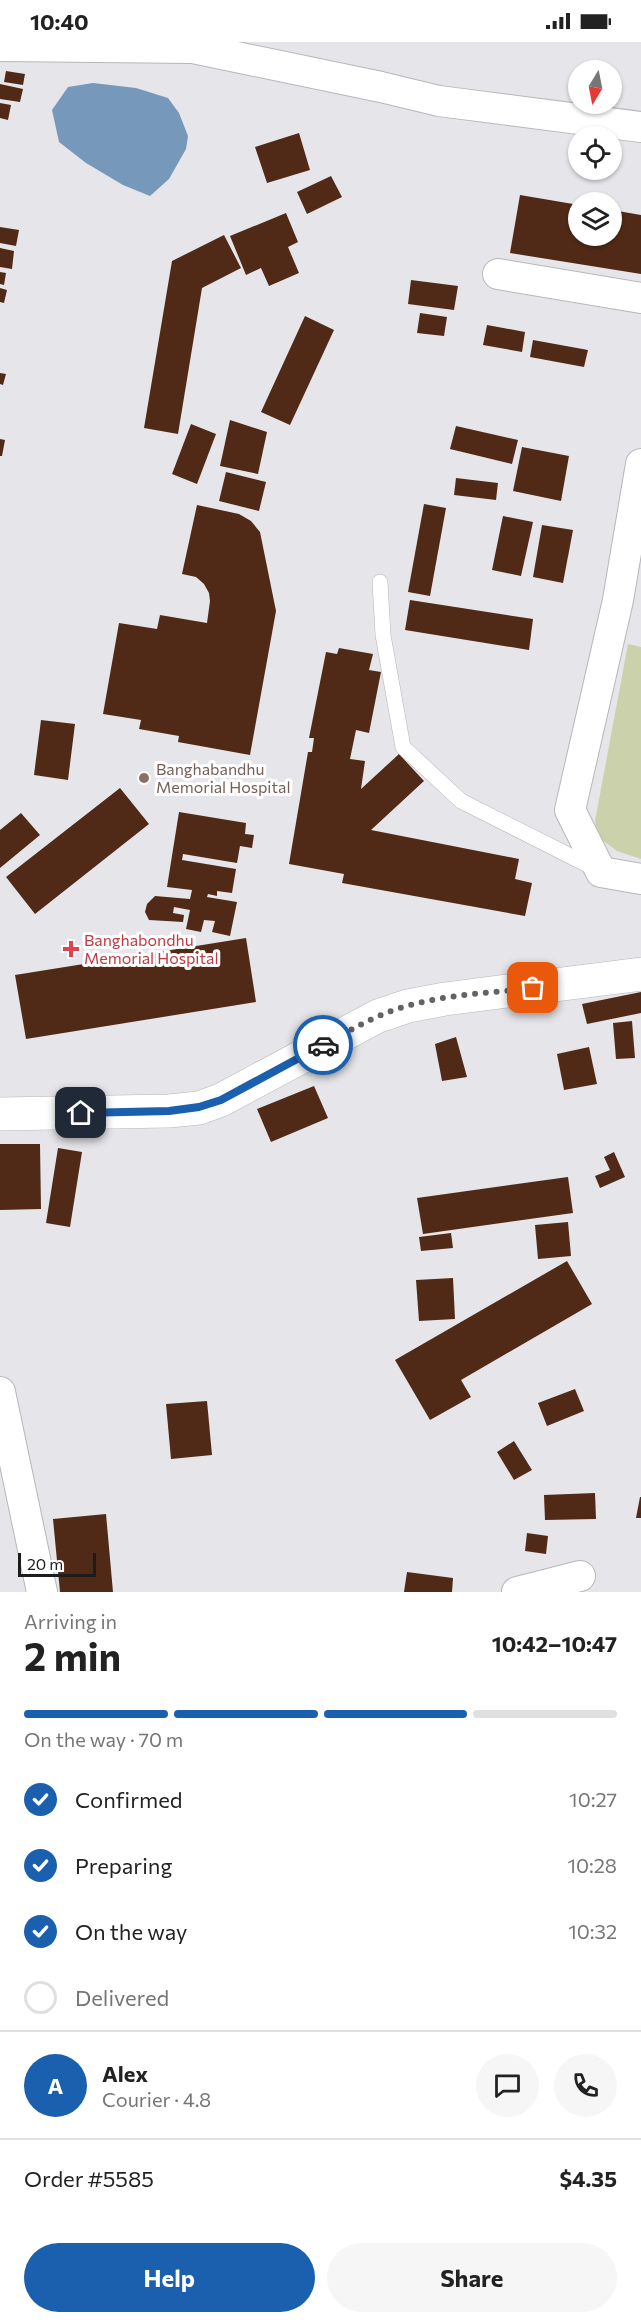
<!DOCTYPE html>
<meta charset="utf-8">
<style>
:root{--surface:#fff;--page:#f6f6f6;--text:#222;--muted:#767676;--line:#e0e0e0;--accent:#1b5faf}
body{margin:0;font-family:Commissioner,sans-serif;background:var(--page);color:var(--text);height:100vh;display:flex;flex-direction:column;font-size:22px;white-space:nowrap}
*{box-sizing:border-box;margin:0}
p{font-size:20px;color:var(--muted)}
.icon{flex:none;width:33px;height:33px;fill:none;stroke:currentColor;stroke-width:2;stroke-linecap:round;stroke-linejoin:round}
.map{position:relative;height:1550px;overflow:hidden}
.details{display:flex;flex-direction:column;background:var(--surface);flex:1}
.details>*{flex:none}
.needle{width:39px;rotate:190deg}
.controls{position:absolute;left:568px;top:18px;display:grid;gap:12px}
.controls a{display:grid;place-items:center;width:54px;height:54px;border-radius:50%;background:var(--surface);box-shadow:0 2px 4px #0004;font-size:30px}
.scale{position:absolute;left:18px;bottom:15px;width:78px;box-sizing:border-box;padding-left:6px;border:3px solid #1c1c1d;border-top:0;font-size:16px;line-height:21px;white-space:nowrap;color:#1c1c1d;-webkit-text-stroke:4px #fff;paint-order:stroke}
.pin{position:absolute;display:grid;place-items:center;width:51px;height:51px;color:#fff;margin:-26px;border-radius:12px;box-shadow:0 3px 9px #0006}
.courier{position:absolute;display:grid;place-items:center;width:60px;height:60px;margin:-30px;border:4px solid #1b5faf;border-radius:50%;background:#fff;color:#222;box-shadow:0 2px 8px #0007}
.head em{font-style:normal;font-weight:700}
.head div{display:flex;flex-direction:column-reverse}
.head{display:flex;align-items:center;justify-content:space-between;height:102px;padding:0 24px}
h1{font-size:39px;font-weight:700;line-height:45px}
.bar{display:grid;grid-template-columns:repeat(4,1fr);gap:9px 6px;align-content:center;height:72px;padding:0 24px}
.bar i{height:8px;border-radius:4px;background:var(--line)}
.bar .active{background:var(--accent)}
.bar p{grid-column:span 4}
.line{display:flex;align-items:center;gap:15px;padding:0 24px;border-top:2px solid var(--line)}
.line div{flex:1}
.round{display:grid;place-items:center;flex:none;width:63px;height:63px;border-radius:32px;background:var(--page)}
ol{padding:0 24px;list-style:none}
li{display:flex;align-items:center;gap:18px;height:66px}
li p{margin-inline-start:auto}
li .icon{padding:6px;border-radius:50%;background:var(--accent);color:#fff;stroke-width:4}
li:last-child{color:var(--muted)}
li i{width:33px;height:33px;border:3px solid var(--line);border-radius:50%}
.primary-button{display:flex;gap:12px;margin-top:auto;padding:12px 24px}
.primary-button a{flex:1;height:69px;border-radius:36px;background:var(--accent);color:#fff;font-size:24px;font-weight:700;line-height:69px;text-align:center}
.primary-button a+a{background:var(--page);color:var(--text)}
.status{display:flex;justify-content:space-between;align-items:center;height:42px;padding:0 30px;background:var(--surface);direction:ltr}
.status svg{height:16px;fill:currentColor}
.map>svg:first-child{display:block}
</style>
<div class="status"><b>10:40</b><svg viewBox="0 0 49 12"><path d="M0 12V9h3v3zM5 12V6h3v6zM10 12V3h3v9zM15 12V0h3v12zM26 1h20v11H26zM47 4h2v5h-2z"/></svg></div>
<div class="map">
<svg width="641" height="1550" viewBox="0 0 641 1550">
<rect width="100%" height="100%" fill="#e6e6ea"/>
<!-- green -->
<path fill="#cbd2ab" d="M628,602L641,605V817L617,809L598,795L595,779Z"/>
<!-- water -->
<path fill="#7698bb" d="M93,41L136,46L168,56L179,71L188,94L186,107L169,137L150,154L123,143L86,121L59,100L52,68L68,45Z"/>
<!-- building -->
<g fill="#502a16">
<path d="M6,29L25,32L23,43L4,40Z"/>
<path d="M0,42L23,47L20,60L0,57Z"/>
<path d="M0,61L11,63L8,78L0,76Z"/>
<path d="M299,91L310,128L267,141L255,105Z"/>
<path d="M331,134L342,155L307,172L297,150Z"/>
<path d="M520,153L579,163V194H612V168L641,173V232L510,211Z"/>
<path d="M286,171L298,200L288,205L299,231L269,244L261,226L246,233L230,194Z"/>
<path d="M0,185L19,188L16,204L0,201Z"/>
<path d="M224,193L241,226L202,246L178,392L144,386L172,219Z"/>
<path d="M0,206L14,209L12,227L0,225Z"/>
<path d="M0,230L6,231L4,243L0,242Z"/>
<path d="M411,238L458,244L454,268L408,262Z"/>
<path d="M0,246L7,248L4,261L0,260Z"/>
<path d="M420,271L447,275L444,294L417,291Z"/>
<path d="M305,274L334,288L290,383L261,370Z"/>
<path d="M487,283L525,290L522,310L483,303Z"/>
<path d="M533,298L588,308L584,325L530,315Z"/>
<path d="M0,331L6,332L3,343L0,342Z"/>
<path d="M230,378L267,390L258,432L220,424Z"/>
<path d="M191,382L216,392L197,442L172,432Z"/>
<path d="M456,384L518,398L512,422L450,407Z"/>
<path d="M0,397L5,398L2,414H0Z"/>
<path d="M522,405L569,414L561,459L513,449Z"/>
<path d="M226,430L266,440L259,469L219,459Z"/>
<path d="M456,436L498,441L496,458L454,453Z"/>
<path d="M424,462L446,466L430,554L408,550Z"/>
<path d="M197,463L239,472L251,479L260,490L276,569L250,713L178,700L179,694L139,687L141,678L103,672L119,581L157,587L160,573L207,581L210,559L209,551L204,542L196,535L182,532Z"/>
<path d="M503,474L533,480L521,534L492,528Z"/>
<path d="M542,483L573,488L563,541L533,535Z"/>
<path d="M410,558L533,577L529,608L405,588Z"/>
<path d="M339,606L373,612L369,628L381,630L369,691L356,688L350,717L365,719L361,747L399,712L424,739L371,788L519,817L515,837L532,841L525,874L342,841L344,832L289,822L308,710H312L314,696H309L326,610L337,612Z"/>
<path d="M41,678L75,682L68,738L34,733Z"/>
<path d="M120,746L149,782L35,872L6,835Z"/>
<path d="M179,770L246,781L245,792L254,793L252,806L240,804L237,821L183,812L182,818L236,827L232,851L217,849V854L208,852L207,855L237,860L230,894L212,890L215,879L204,878L201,890L186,887L190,868L174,865L173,871L184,873L183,880L149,878L145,870L147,862L155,854L190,857L192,848L167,845Z"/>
<path d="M21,771L40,793L0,826V788Z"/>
<path d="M246,896L256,960L26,997L15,933Z"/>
<path d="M641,950V971L587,982L582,962Z"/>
<path d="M632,979L635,1016L616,1017L613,981Z"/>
<path d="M456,995L467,1035L442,1039L435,1002Z"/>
<path d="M589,1005L597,1042L564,1048L557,1012Z"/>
<path d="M314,1044L328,1076L271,1100L257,1067Z"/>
<path d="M0,1102H40L41,1167L0,1168Z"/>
<path d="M58,1106L82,1110L70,1185L46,1181Z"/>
<path d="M614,1110L625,1135L600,1146L595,1134L610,1128L604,1115Z"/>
<path d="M568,1135L573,1171L423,1192L417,1156Z"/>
<path d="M568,1180L571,1214L538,1217L535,1183Z"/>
<path d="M451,1191L453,1206L421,1209L419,1195Z"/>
<path d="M567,1219L592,1262L461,1338L471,1355L430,1378L395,1318Z"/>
<path d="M453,1236L455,1277L419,1279L416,1238Z"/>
<path d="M575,1347L584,1369L547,1384L538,1361Z"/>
<path d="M207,1359L212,1413L171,1417L166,1362Z"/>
<path d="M514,1399L532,1428L514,1438L497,1410Z"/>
<path d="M595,1451L596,1477L545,1478L544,1453Z"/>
<path d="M640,1455H641V1476H636Z"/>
<path d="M106,1472L113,1550H60L53,1477Z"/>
<path d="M527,1491L548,1494L546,1512L525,1509Z"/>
<path d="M407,1530L453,1536L452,1550H404Z"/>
</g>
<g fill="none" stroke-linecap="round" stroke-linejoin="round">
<defs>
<path id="lane" d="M380,540L383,593L403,705L461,759L596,827"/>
<g id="street">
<path d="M0,4L193,6L381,45L439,59L641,85"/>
<path d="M498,232L641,256"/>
<path d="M641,422L618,558L570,768L601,830L641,837"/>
<path d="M0,1350L42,1550"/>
<path d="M517,1550L580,1534"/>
</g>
<path id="highway" d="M0,1072L169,1069L199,1066L221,1058L378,974L408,964L445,957L641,932"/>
</defs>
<!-- lane casing -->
<use href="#lane" stroke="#b7b6ba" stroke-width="16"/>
<!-- street casing -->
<use href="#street" stroke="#b7b6ba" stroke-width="32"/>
<!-- highway casing -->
<use href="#highway" stroke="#b7b6ba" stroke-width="34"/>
<!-- lane -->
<use href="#lane" stroke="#fff" stroke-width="15"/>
<!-- street -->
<use href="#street" stroke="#fff" stroke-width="30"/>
<!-- highway -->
<use href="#highway" stroke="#fff" stroke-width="33"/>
</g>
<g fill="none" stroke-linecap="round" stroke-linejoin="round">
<!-- done -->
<path stroke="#636365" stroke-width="6" stroke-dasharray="0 10.8" d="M323,1003C341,994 358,983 377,975C424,953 482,952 533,946"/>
<!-- route -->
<path stroke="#1b5faf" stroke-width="8" d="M81,1071L169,1069L199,1065L221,1058L323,1003"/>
</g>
<!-- markers -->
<circle fill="#8d6e63" stroke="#fff" stroke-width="2" cx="144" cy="736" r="6"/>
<path fill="#e0444e" stroke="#fff" stroke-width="2" d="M68 898h6v6h6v6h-6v6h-6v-6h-6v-6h6z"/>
<g text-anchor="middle" stroke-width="6" stroke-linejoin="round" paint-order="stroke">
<!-- education labels -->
<g font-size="16" fill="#785e54" stroke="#fff" text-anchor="start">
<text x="156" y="733">Banghabandhu<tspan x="156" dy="18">Memorial Hospital</tspan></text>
</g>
<!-- health labels -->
<g font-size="16" fill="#be3a42" stroke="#fff" text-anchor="start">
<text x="84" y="904">Banghabondhu<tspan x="84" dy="18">Memorial Hospital</tspan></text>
</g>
</g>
</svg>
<div class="controls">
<a><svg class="needle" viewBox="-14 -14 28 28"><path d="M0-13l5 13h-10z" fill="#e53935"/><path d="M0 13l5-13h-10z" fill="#767676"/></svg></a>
<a><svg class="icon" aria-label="locate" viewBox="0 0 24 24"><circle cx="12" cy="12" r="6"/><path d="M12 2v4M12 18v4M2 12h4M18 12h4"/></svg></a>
<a><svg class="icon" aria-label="layers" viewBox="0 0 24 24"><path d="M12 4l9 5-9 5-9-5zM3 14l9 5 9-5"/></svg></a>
</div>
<div class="scale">20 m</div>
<div class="pin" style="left:533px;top:946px;background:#ea580c"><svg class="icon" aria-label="bag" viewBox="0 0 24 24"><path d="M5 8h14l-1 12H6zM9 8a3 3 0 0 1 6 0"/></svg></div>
<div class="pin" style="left:81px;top:1071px;background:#1f2937"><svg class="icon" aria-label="home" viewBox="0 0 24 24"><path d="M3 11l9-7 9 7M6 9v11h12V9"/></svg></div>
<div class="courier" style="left:323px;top:1003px"><svg class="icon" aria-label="car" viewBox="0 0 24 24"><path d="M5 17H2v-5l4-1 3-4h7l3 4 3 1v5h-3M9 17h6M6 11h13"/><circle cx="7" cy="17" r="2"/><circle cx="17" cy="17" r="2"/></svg></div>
</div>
<section class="details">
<div class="head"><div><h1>2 min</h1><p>Arriving in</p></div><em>10:42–10:47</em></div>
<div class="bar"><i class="active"></i><i class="active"></i><i class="active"></i><i></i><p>On the way · 70 m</p></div>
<ol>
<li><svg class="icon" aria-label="check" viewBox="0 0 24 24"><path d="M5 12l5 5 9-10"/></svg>Confirmed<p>10:27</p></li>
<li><svg class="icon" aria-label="check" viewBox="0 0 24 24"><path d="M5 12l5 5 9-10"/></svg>Preparing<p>10:28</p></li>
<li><svg class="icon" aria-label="check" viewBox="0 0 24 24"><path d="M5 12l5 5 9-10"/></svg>On the way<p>10:32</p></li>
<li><i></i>Delivered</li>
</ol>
<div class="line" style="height:108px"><b class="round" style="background:var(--accent);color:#fff">A</b><div><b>Alex</b><p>Courier · 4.8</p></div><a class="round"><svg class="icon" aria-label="chat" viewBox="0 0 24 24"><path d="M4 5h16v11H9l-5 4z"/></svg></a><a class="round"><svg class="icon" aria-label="phone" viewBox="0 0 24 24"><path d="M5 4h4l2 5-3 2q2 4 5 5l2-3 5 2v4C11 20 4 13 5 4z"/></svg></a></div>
<div class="line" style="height:78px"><div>Order #5585</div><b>$4.35</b></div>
<div class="primary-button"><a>Help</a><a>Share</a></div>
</section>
